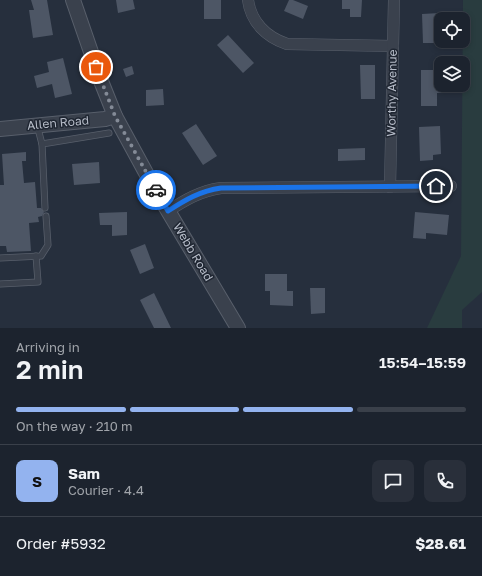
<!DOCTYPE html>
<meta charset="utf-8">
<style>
:root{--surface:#1c232e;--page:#292f3a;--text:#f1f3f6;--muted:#a0a4aa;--line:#3a404a;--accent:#93b3ef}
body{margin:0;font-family:"Golos Text",sans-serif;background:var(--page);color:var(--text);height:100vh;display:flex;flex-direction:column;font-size:15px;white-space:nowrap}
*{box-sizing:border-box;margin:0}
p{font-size:13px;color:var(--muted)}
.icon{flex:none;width:22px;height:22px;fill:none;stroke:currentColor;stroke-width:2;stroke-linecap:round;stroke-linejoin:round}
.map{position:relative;height:328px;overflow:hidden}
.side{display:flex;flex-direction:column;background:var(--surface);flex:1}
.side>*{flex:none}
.controls{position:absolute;left:434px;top:12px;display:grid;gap:8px}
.controls a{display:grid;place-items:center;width:36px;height:36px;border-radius:8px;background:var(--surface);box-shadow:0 2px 6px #0003,0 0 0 1px var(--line);font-size:20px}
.pin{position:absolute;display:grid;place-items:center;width:34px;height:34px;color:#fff;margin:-17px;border:2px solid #fff;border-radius:50%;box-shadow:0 1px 4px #0007}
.courier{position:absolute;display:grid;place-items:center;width:40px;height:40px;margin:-20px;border:3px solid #1a73e8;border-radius:50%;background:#fff;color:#222;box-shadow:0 1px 5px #0007}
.head em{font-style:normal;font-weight:600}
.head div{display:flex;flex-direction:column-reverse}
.head{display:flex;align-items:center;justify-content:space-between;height:68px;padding:0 16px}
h1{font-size:26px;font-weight:600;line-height:30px}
.bar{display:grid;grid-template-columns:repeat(4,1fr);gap:6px 4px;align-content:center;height:48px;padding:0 16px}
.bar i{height:5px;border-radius:3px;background:var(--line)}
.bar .current{background:var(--accent)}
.bar p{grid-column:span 4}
.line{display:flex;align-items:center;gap:10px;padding:0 16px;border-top:1px solid var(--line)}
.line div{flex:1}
.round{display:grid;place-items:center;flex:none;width:42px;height:42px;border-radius:8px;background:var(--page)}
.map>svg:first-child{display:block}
</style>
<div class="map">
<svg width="482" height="328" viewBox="0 0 482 328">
<rect width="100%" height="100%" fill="#262f3d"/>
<!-- green -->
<path fill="#293c3f" d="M463,0H482V292L462,310V328H427L461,256Z"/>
<!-- building -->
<g fill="#4d5665">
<path d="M31,0H47L53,35L33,38L29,10H34Z"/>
<path d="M116,0H133L135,9L118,13Z"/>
<rect x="204" y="0" width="17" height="19"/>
<path d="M289,0H293L308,6L303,19L284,11Z"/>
<path d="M342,0H362L361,17H350V9H342Z"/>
<path d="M440,13L441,43H423L422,14Z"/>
<path d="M228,35L254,63L243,73L217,45Z"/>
<path d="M63,58L72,94L55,98L52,84L37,88L34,76L49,72L47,62Z"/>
<path d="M360,65H375V99H361Z"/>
<path d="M132,66L134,74L126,77L123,69Z"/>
<path d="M421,70H436V79H441L442,93H437V106H421Z"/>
<path d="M163,89L164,105L146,106V90Z"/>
<path d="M196,124L217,156L203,165L182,133Z"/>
<path d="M440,126L441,154L433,155V160L420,161L419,127Z"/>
<path d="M365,148V160L338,161V149Z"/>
<path d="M26,152V161H22L24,183L35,182L37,208H41L44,212L42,216L38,217L39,222L29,223L31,251L7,252L6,246H0V185H4L2,154Z"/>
<path d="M99,162L100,183L74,185L72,164Z"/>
<path d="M127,212V235L112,236V225H100L99,213Z"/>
<path d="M415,212L449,215L447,235L426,233V239L413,238Z"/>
<path d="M145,244L154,268L140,274L130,250Z"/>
<path d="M265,274H287V291H293V306L270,305V291H265Z"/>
<path d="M310,288H325V313L311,314Z"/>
<path d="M154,293L171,328H154L140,300Z"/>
</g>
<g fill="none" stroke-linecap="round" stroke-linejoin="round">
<defs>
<g id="service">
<path d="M37,125L42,144L109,133"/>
<path d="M42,144L45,208"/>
<path d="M0,258L41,256L48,245L46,216"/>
<path d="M0,284L38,282L36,256"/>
</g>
<g id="minor">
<path d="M248,0C251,22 266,37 287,44L393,46"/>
<path d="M390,187L394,0"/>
<path d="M168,211C185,200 200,191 221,188L451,186"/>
</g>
<g id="tertiary">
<path d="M73,0L101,81L115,116L152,184L238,328"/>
<path d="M0,129L105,119L115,116"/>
</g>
</defs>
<!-- service casing -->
<use href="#service" stroke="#585f6b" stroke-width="7"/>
<!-- minor casing -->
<use href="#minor" stroke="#585f6b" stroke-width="12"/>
<!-- tertiary casing -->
<use href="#tertiary" stroke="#585f6b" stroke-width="16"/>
<!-- service -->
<use href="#service" stroke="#3a414d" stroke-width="5.5"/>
<!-- minor -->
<use href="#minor" stroke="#3a414d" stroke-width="11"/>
<!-- tertiary -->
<use href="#tertiary" stroke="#3a414d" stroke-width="14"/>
</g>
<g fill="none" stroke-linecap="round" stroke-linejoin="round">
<!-- done -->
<path stroke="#848b97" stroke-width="4" stroke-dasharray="0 7.2" d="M96,67L115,116L156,190"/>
<!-- route -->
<path stroke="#1a73e8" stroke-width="5" d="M156,190L168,211C185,200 200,191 221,188L436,186"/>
</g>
<g text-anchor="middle" stroke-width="3" stroke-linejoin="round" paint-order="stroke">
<!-- street labels -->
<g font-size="12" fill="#b6bcc8" stroke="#1f2632">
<text transform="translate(392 93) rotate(-89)" y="4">Worthy Avenue</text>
<text transform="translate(58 123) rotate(-5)" y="4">Allen Road</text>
<text transform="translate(193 252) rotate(59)" y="4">Webb Road</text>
</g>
</g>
</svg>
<div class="controls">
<a><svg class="icon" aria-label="locate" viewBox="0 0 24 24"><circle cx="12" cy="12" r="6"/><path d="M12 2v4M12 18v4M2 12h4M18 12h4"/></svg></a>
<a><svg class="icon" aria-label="layers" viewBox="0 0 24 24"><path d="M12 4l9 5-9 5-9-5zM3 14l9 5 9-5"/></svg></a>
</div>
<div class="pin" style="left:96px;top:67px;background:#ea580c"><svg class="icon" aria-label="bag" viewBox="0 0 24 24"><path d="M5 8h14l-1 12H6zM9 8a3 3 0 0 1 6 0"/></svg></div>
<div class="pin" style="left:436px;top:186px;background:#1f2937"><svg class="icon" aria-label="home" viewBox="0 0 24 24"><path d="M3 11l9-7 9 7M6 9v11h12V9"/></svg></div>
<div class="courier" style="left:156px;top:190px"><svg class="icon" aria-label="car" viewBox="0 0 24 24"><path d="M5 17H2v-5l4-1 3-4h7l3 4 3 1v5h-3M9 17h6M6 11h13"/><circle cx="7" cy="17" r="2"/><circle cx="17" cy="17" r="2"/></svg></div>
</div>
<section class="side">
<div class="head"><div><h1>2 min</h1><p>Arriving in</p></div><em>15:54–15:59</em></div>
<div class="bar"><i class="current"></i><i class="current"></i><i class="current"></i><i></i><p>On the way · 210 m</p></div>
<div class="line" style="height:72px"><b class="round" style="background:var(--accent);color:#111">S</b><div><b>Sam</b><p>Courier · 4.4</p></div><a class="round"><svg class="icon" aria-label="chat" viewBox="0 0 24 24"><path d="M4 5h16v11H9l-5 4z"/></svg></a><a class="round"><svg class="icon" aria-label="phone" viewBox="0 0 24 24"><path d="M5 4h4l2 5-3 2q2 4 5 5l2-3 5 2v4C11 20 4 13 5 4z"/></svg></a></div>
<div class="line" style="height:52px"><div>Order #5932</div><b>$28.61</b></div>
</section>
